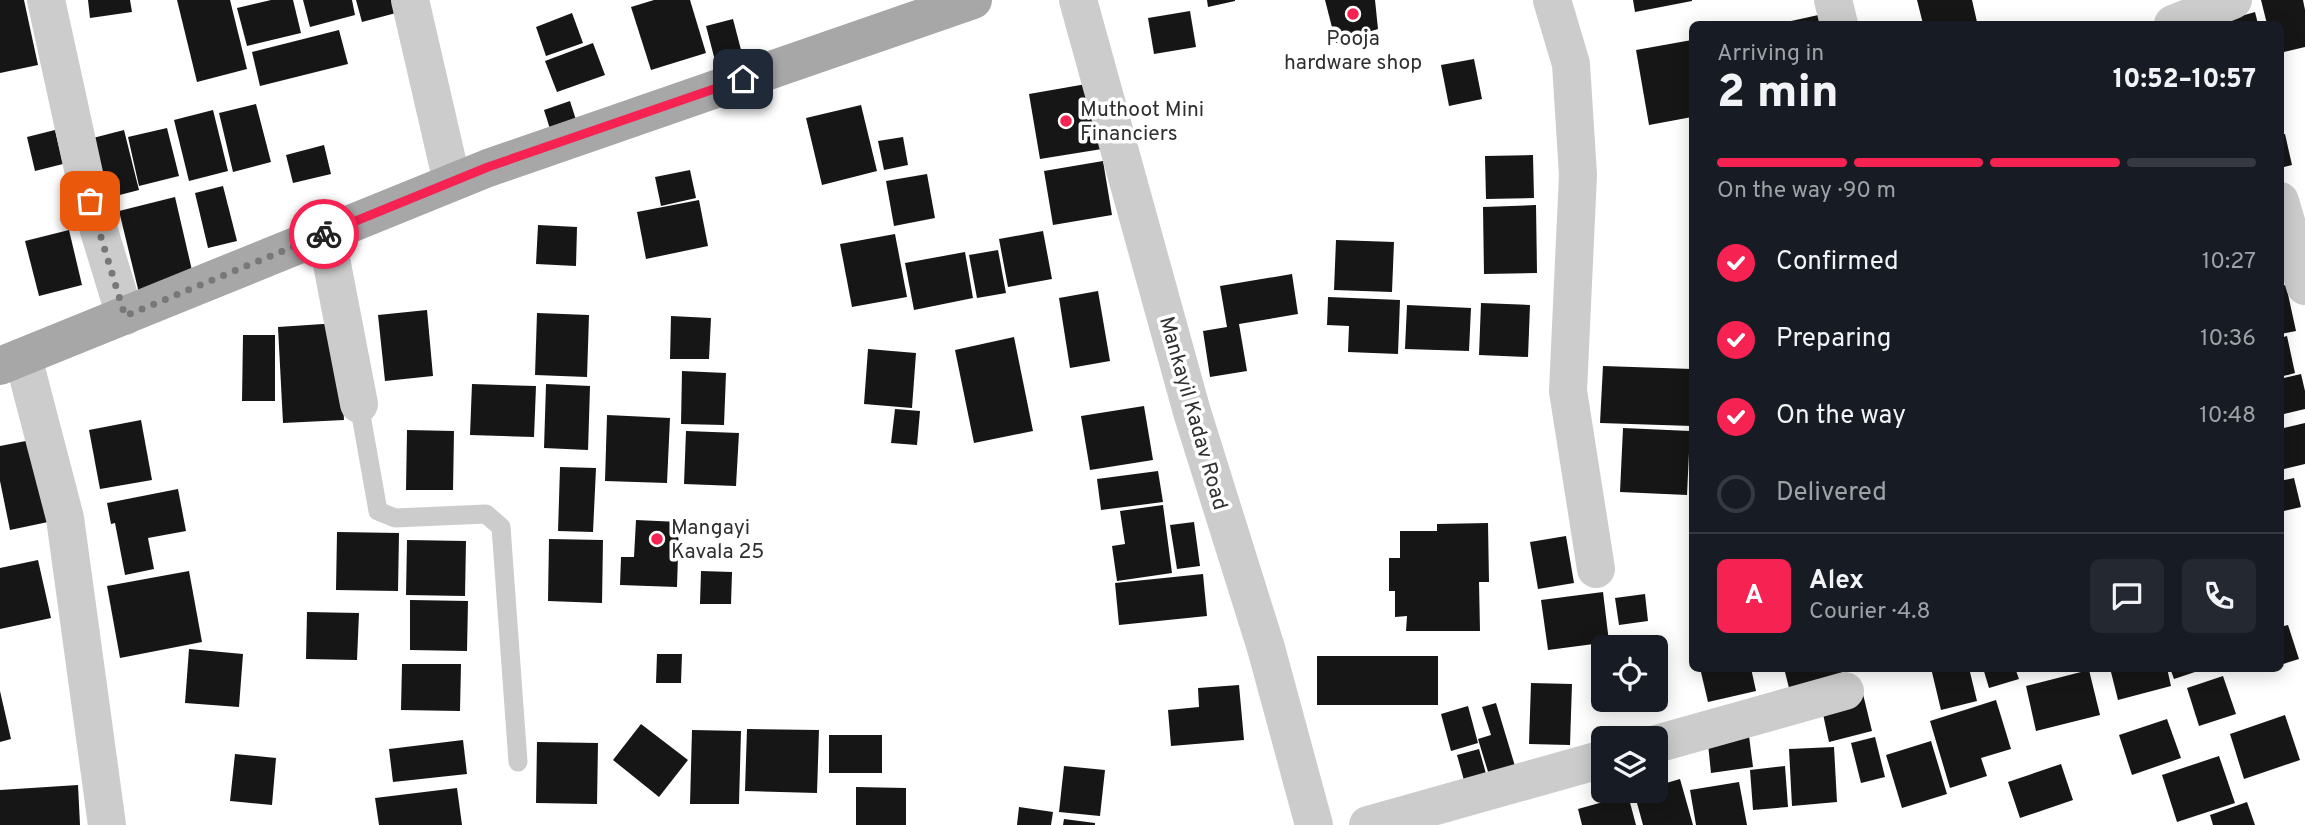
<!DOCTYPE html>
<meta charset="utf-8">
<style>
:root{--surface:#171b24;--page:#242831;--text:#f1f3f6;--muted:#9ea1a6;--line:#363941;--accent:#f52252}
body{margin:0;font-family:Overpass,sans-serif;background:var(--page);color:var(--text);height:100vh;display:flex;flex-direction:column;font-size:26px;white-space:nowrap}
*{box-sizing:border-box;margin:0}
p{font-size:23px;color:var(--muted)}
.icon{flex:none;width:38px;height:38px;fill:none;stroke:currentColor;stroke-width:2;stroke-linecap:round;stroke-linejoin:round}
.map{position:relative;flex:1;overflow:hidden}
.side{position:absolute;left:1689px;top:21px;width:595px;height:651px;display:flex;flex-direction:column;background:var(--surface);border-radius:10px;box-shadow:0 4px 18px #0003}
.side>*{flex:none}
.fabs{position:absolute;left:1591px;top:635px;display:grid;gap:14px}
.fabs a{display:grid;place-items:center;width:77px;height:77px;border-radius:10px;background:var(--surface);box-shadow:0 4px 18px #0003;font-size:35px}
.pin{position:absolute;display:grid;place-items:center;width:60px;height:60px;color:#fff;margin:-30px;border-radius:14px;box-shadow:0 4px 10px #0006}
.courier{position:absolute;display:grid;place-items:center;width:70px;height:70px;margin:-35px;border:5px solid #f52252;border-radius:50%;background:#fff;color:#222;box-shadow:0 2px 9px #0007}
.summary em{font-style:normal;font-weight:800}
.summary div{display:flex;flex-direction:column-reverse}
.summary{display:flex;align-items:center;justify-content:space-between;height:119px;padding:0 28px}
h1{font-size:46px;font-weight:800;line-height:52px}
.bar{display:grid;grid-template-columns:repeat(4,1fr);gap:10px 7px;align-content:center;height:84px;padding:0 28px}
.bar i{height:9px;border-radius:5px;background:var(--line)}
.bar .on{background:var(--accent)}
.bar p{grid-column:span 4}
.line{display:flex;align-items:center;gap:18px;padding:0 28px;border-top:2px solid var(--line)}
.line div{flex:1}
.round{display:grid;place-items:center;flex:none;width:74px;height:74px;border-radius:10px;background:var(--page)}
ol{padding:0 28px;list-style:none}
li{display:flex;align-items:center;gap:21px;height:77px}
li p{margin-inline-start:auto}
li .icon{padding:7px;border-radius:50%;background:var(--accent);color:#fff;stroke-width:4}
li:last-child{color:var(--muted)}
li i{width:38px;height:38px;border:4px solid var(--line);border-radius:50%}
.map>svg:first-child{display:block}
</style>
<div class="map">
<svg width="2305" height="825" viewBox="0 0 2305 825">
<rect width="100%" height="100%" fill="#fff"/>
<!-- building -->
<g fill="#161616">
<path d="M0,0H24L38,65L0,73Z"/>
<path d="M88,0H130L132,12L90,18Z"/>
<path d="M177,0H230L247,69L197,82Z"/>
<path d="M271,0H293L301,33L247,46L237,8Z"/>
<path d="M303,0H352L355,15L310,27Z"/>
<path d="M356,0H409L411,9L362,22Z"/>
<path d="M654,0H690L706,53L651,70L631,7Z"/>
<path d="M1207,0H1235V1L1208,7Z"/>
<path d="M1325,0H1375L1378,29L1336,43Z"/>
<path d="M1633,0H1692V1L1635,12Z"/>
<path d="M1917,0H1972L1977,22L1968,24H1923Z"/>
<path d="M2261,0H2303L2305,10V47L2280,53V24H2267Z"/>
<path d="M1190,11L1196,47L1154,54L1148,18Z"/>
<path d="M2255,12L2258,24H2228L2227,20Z"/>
<path d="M572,13L583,43L546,56L536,27Z"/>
<path d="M1823,14L1825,24H1782V23Z"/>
<path d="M733,19L746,69L719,76L706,26Z"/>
<path d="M339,30L348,64L260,86L252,52Z"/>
<path d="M1692,40V117L1649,125L1636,50Z"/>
<path d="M593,43L605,75L557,92L545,61Z"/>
<path d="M1474,59L1482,99L1449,106L1441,65Z"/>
<path d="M1092,83L1102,149L1040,159L1029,94Z"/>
<path d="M570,101L577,123L551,132L544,110Z"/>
<path d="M256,104L271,162L233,172L219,113Z"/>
<path d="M861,105L877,171L822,185L806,118Z"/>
<path d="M213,110L228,171L189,181L174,120Z"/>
<path d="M167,128L179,176L139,186L128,137Z"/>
<path d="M55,130L63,164L35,171L27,137Z"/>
<path d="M124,130L139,190L108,198L93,138Z"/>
<path d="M2285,134L2292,165L2280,168V135Z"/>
<path d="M903,137L908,165L884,170L878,141Z"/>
<path d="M324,145L331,174L293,183L286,155Z"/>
<path d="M1533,155L1534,198L1486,199L1485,156Z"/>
<path d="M1103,161L1112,215L1053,225L1044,171Z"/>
<path d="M690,170L696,198L661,206L655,177Z"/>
<path d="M927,174L935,218L894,226L886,181Z"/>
<path d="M223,186L237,241L208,248L195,193Z"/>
<path d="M175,197L194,279L139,293L119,211Z"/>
<path d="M699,200L708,246L646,259L637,212Z"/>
<path d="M1536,205L1537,273L1484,274L1483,207Z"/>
<path d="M538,225L577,227L576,266L536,264Z"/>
<path d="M69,230L82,285L39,296L25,241Z"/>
<path d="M1043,231L1052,279L1008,287L999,239Z"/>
<path d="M895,234L907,297L852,307L840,244Z"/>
<path d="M1336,240L1394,242L1392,292L1334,290Z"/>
<path d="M998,250L1006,293L977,298L969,255Z"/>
<path d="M965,252L973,298L914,310L905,263Z"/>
<path d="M1292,274L1298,314L1239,324L1247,371L1210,377L1203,331L1227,327L1220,286Z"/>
<path d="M2286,285L2296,331L2280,334V286Z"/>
<path d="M1098,291L1110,361L1070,368L1059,298Z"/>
<path d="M1328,297L1400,300L1398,354L1348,352L1349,326L1327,325Z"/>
<path d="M1481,303L1530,305L1528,357L1479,355Z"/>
<path d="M1407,305L1471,308L1469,351L1405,349Z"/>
<path d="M427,310L433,376L385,381L378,315Z"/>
<path d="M537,313L589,315L587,377L535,375Z"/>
<path d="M671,316L711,318L709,359H670Z"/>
<path d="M338,323L344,420L283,423L278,327Z"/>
<path d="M243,335H275V401H242Z"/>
<path d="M2287,336L2295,373L2280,377V338Z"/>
<path d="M1014,337L1033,431L974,443L955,350Z"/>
<path d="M868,349L916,353L912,408L864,404Z"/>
<path d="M1603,366L1692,369V426L1600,423Z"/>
<path d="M682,371L726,373L724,425L681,424Z"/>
<path d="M2301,374L2305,391V409L2280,415V379Z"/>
<path d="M472,384L536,386L534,437L470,435Z"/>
<path d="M546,384L590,386L588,450L544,448Z"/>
<path d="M1144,406L1153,460L1090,470L1081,416Z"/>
<path d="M895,409L920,411L917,445L891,443Z"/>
<path d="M607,415L670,418L667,483L605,481Z"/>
<path d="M141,420L152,480L100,489L89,430Z"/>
<path d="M2305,423V464L2280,470V429Z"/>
<path d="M1623,428L1690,431L1687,495L1620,492Z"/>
<path d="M407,430L454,431L453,490H406Z"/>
<path d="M686,431L739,433L736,486L684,484Z"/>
<path d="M31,440L48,522L10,530L0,481V446Z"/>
<path d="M560,467L596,468L593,532L558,531Z"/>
<path d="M1158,471L1163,502L1101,510L1097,479Z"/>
<path d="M2294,478L2301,507L2280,512V481Z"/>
<path d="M178,489L186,531L148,538L154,569L125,575L115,523L111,524L107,503Z"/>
<path d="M1163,505L1172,573L1117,581L1112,546L1125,544L1120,511Z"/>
<path d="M636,520L679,522L677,587L620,585L621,557H634Z"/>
<path d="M1194,522L1200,566L1177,569L1170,525Z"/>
<path d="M1488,523L1489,582H1479L1480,631H1406L1407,616L1395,617V591H1389V558H1400V531H1437V524Z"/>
<path d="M337,532L399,533L398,591L336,590Z"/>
<path d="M1566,536L1574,583L1538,589L1530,542Z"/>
<path d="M549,539L603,540L602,603L548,601Z"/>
<path d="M407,540L466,541L465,596L406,595Z"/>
<path d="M38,560L51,618L0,629V568Z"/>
<path d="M189,571L202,642L120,658L107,586Z"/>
<path d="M701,571L732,572L731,604H700Z"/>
<path d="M1203,574L1207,616L1119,625L1115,583Z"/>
<path d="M1603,592L1609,642L1548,650L1541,600Z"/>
<path d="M1645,594L1648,621L1619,625L1615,598Z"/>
<path d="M410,600L468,601L467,651L410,650Z"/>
<path d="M307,612L359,613L357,660L306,659Z"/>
<path d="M2288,625L2299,659L2280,665V627Z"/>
<path d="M189,649L243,654L239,707L185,703Z"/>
<path d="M657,654H682L681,683H656Z"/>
<rect x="1317" y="656" width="121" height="49"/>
<path d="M402,664H461L460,711L401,710Z"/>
<path d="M1700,668H1751L1756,691L1708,702Z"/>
<path d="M1784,668H1841L1844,684L1791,696Z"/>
<path d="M1931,668H1969L1977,701L1941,710Z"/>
<path d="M1983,668H2015L2019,679L1989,688Z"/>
<path d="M2110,668H2167L2171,686L2118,700Z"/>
<path d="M2170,668H2204V669L2174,679Z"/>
<path d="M2089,670L2100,715L2036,731L2026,686Z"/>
<path d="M2223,676L2236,714L2199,726L2187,688Z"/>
<path d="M1531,683L1572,684L1570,745L1529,744Z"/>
<path d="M1239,685L1244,740L1171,746L1168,710L1199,707L1198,688Z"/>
<path d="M1862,690L1872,731L1829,742L1820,700Z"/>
<path d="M0,691L11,739L0,742Z"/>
<path d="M1996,700L2011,749L1981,758L1987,776L1950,788L1930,721Z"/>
<path d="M1496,703L1515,766L1489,775L1478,739L1491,735L1482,707Z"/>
<path d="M1468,706L1478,743L1451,751L1441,714Z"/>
<path d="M2285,715L2300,760L2244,779L2230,734Z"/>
<path d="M2167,719L2181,758L2132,775L2119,735Z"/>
<path d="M641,724L688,760L659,797L613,760Z"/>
<path d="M1748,728L1753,767L1711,773L1707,734Z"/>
<path d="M747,729L819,730L817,793L745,791Z"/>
<path d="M692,730L741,731L739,804H690Z"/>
<rect x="829" y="735" width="53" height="38"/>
<path d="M1875,737L1885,777L1861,783L1851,743Z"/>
<path d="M463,740L467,774L393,782L389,749Z"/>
<path d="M1931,741L1947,794L1902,808L1886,755Z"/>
<path d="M537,742L598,743L597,804L536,803Z"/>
<path d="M1834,747L1837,802L1792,806L1789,749Z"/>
<path d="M1479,749L1487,777L1465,784L1457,755Z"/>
<path d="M235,754L276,758L272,805L230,801Z"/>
<path d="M2219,756L2235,803L2177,822L2162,775Z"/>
<path d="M2061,764L2073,800L2020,818L2008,782Z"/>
<path d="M1064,766L1105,770L1100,816L1059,812Z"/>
<path d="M1785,766L1788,807L1753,810L1750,770Z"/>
<path d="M1680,779L1693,825H1643L1634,792L1656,791V786Z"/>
<path d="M1739,782L1747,825H1696L1690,790Z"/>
<path d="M78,785L80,825H0V790Z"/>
<path d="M856,787L906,788V825H856Z"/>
<path d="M457,788L462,825H379L375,798Z"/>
<path d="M1628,795L1636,825H1582L1578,809Z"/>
<path d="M2247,802L2255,825H2213L2210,815Z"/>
<path d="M1019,807L1053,812L1051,825H1017Z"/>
<path d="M1064,819L1095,823V825H1063Z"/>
</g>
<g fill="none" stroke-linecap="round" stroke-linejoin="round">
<!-- service -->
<path stroke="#ccc" stroke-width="19" d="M359,404L378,511L395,518L486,514L501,527L518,762"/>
<!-- minor -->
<g stroke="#ccc" stroke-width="38">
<path d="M46,0L90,201L125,316"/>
<path d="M410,0L452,182"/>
<path d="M1078,0L1192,412L1266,648L1314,825"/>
<path d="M1552,0L1571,64L1578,175L1568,391L1596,569"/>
<path d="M1833,0L1839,24"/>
<path d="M2173,24L2233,0"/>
<path d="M2280,201L2305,286"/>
<path d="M326,233L359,404"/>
<path d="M23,357L65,518L107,825"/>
<path d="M1656,744L1845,691"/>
<path d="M1368,825L1603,759"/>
</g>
<!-- primary -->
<path stroke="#a7a7a7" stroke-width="38" d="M0,366L488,168L973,0"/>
</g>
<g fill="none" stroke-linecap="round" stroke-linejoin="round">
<!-- done -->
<path stroke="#787878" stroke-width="7" stroke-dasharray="0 12.6" d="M90,201L125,316L324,234"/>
<!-- route -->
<path stroke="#f52252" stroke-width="9" d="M324,234L488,167L743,79"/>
</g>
<!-- markers -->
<g fill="#f52252" stroke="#fff" stroke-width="2.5">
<circle cx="1353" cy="14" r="7"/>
<circle cx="1066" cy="121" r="7"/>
<circle cx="657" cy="539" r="7"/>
</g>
<g text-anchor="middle" stroke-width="7" stroke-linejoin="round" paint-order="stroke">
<!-- poi labels -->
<g font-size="21" fill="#2f2f2f" stroke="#fff" text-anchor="start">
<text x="1353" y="45" text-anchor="middle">Pooja<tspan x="1353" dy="24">hardware shop</tspan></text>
<text x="1080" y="116">Muthoot Mini<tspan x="1080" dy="24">Financiers</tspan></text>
<text x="671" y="534">Mangayi<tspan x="671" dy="24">Kavala 25</tspan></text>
</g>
<!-- street labels -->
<g font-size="21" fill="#2f2f2f" stroke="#fff">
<text transform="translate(1194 413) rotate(74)" y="7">Mankayil Kadav Road</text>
</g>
</g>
</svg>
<div class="fabs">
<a><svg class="icon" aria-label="locate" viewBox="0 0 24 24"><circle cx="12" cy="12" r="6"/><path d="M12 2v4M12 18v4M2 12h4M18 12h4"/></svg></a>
<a><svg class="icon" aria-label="layers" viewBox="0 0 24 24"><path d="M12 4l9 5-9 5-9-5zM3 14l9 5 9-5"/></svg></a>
</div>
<div class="pin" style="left:90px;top:201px;background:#ea580c"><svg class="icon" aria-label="bag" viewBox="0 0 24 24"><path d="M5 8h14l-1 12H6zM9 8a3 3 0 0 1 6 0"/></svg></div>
<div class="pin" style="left:743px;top:79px;background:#1f2937"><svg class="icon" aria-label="home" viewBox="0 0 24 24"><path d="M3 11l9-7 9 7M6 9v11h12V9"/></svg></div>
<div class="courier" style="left:324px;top:234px"><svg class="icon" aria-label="bike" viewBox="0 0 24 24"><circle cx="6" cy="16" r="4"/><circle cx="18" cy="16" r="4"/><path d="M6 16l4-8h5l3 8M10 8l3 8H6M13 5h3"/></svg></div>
<section class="side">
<div class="summary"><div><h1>2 min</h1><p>Arriving in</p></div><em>10:52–10:57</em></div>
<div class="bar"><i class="on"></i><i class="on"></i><i class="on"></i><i></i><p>On the way · 90 m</p></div>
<ol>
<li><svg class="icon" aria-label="check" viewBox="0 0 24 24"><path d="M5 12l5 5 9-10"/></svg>Confirmed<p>10:27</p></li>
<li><svg class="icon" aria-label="check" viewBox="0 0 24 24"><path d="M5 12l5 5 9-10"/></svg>Preparing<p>10:36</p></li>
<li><svg class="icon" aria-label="check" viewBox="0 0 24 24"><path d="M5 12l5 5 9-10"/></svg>On the way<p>10:48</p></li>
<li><i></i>Delivered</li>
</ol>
<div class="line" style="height:126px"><b class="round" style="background:var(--accent);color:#fff">A</b><div><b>Alex</b><p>Courier · 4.8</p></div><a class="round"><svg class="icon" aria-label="chat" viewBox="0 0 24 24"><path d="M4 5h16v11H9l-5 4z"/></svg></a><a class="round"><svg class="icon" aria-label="phone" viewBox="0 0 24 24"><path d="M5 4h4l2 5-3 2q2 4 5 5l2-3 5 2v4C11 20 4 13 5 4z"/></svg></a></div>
</section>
</div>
